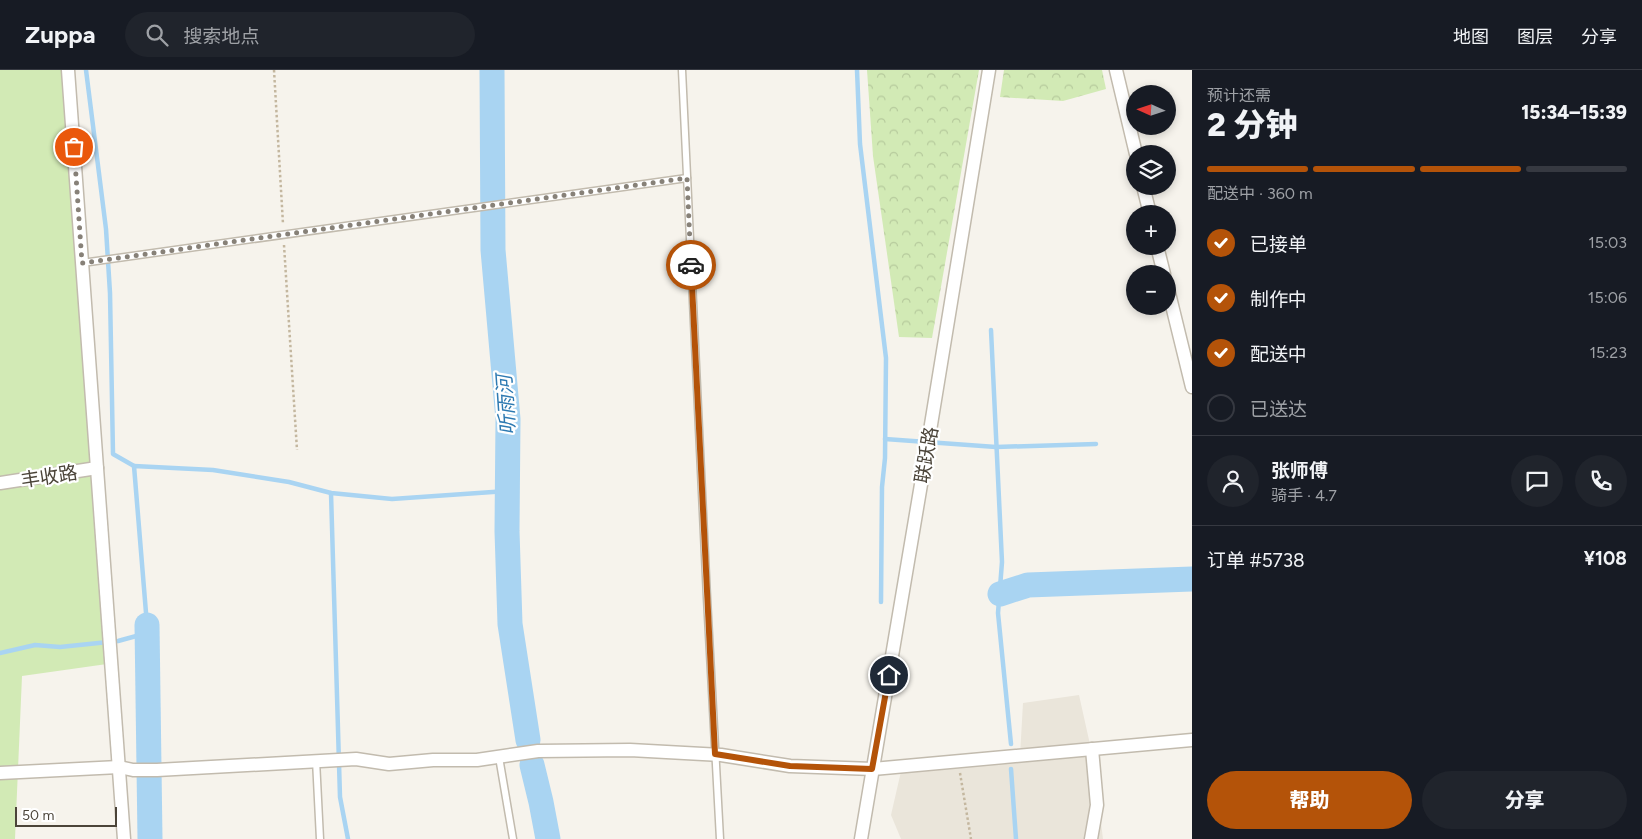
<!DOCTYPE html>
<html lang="zh">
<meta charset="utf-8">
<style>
:root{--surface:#171b24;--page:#20242c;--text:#f1f3f6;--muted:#9ea1a6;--line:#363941;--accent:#b45309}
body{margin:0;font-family:Figtree,"Noto Sans SC",sans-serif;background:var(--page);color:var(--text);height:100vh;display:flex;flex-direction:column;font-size:19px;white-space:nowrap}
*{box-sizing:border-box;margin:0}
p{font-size:16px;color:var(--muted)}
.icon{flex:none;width:28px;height:28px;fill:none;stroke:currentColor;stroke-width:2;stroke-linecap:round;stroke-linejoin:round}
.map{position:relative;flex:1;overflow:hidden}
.sheet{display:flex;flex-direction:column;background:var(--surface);width:450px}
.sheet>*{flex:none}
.needle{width:32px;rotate:273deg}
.controls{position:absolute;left:1126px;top:15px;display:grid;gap:10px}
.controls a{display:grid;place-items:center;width:50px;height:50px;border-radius:50%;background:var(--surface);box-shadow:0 2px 8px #0003;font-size:25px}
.scale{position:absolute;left:15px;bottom:12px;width:102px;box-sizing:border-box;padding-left:5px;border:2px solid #4b4439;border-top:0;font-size:14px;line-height:18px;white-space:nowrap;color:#4b4439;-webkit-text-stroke:4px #fff;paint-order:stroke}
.pin{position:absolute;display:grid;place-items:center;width:42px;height:42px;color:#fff;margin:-21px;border:2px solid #fff;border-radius:50%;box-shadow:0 1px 5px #0007}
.courier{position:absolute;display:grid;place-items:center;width:50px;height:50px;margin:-25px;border:4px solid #b45309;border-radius:50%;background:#fff;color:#222;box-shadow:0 1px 6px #0007}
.overview em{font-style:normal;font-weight:800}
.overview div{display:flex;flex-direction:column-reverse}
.overview{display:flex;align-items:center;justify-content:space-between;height:85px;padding:0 15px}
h1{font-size:32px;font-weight:800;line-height:38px}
.bar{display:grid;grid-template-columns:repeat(4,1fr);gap:8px 5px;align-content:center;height:60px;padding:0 15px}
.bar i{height:6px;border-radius:4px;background:var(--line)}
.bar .current{background:var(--accent)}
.bar p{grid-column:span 4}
.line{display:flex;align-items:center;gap:12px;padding:0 15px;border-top:1px solid var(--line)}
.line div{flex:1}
.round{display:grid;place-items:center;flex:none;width:52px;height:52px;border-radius:26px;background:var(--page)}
ol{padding:0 15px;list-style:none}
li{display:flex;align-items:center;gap:15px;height:55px}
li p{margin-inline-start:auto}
li .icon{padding:5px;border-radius:50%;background:var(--accent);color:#fff;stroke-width:4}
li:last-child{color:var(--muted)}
li i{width:28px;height:28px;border:2px solid var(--line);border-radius:50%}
.cta{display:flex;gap:10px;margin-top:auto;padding:10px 15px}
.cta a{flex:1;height:58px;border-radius:30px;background:var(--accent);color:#fff;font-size:20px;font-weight:800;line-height:58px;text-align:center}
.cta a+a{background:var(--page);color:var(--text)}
header{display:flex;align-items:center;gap:30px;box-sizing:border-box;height:70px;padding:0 25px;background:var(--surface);border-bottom:1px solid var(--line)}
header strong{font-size:24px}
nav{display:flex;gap:28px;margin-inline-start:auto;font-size:18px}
.search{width:350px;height:45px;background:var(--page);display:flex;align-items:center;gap:12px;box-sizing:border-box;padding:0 18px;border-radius:28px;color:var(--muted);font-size:19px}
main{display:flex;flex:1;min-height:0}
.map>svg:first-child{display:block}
</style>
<header>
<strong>Zuppa</strong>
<div class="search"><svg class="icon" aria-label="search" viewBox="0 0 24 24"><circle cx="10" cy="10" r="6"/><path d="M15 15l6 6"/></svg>搜索地点</div>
<nav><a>地图</a><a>图层</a><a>分享</a></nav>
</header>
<main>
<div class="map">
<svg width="1192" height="769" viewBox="0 0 1192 769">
<defs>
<pattern id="forest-crowns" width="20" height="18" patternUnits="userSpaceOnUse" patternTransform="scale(1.25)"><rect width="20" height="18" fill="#d2eab5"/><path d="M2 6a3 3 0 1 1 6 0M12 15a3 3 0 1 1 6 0" fill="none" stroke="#b6ca9c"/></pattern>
</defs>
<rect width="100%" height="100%" fill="#f6f3ec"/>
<!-- residential -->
<path fill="#eae5da" d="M1079,625L1093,688L1103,769H901L891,745L902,697L1020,686L1023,633Z"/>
<!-- green -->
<path fill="#d2eab5" d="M0,0H67L107,594L22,606L15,769H0Z"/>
<!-- forest -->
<g fill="url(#forest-crowns)">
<path d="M867,0H979L932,268L899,267L873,86Z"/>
<path d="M1004,0H1102L1106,19L1063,31L1000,27Z"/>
</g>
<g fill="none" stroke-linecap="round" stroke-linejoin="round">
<!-- stream -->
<g stroke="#a9d4f2" stroke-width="4.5">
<path d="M86,0L106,159L110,223L113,384L134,396"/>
<path d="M857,0L860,74L886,288L885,388L882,417L881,532"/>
<path d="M991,260L1002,492L998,543L1011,674"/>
<path d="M885,369L996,377L1096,374"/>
<path d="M331,423L340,727L348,769"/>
<path d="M0,583L35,575L60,577L118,571L140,565L147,555L134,396L213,400L289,412L331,423L392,429L507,421"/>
<path d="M1011,699L1016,769"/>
</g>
<!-- river -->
<g stroke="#a9d4f2" stroke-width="25">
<path d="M492,0L493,180L508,349L507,461L510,554L528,670"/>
<path d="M1000,524L1028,515L1192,509"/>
<path d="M147,555L150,769"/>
<path d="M532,695L541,732L548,769"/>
</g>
<defs>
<g id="lane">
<path d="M682,0L707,528L720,769"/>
<path d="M82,193L687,108"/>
<path d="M499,687L513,769"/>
<path d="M316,690L320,769"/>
</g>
<g id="street">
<path d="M68,0L124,769"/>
<path d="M1116,0L1136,84"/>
<path d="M1143,116L1150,144"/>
<path d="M1157,176L1164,204"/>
<path d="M1168,219L1192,317"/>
<path d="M0,413L97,398"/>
<path d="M0,703L119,697L133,700H157L356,689L389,694L433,690H477L538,681L630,680L721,685L790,696L873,699L1192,670"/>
<path d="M861,769L927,379L989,0"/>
<path d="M1091,769L1097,735L1092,679"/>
</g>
</defs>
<!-- lane casing -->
<use href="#lane" stroke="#c2bbae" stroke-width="9"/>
<!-- street casing -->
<use href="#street" stroke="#c2bbae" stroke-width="15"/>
<!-- path -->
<g stroke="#c4b79f" stroke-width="2.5" stroke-dasharray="2.5 2.5" stroke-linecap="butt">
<path d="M274,0L283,154"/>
<path d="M284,175L297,380"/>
<path d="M960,703L971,769"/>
</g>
<!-- lane -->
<use href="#lane" stroke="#fff" stroke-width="6"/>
<!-- street -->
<use href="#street" stroke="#fff" stroke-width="12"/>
</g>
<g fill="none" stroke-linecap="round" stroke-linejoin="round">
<!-- done -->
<path stroke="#878178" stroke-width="5" stroke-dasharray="0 9" d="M74,77L82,193L687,108L691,195"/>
<!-- route -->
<path stroke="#b45309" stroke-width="6" d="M691,195L715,684L790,696L872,699L889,605"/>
</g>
<g text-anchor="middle" stroke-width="4.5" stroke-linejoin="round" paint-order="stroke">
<!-- street labels -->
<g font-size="19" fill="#4b4439" stroke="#fff">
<text transform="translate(926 385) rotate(-80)" y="7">联跃路</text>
<text transform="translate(49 406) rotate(-9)" y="7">丰收路</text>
</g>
<!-- water labels -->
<g font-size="20" font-style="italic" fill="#2e7ab2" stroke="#fff">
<text transform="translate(506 335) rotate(-94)" y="7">听雨河</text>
</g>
</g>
</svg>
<div class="controls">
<a><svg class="needle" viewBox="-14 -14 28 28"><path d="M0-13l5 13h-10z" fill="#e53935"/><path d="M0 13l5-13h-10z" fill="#9ea1a6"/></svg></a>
<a><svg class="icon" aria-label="layers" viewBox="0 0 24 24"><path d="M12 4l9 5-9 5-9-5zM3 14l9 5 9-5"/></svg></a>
<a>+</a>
<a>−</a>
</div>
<div class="scale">50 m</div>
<div class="pin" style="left:74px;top:77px;background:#ea580c"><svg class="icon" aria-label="bag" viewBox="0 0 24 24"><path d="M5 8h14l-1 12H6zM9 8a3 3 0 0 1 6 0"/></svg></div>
<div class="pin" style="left:889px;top:605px;background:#1f2937"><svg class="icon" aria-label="home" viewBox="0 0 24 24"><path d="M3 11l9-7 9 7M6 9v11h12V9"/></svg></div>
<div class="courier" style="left:691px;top:195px"><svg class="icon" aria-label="car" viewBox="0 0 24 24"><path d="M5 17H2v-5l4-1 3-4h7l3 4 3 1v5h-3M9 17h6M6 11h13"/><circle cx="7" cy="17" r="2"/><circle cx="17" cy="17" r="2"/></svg></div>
</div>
<section class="sheet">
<div class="overview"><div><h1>2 分钟</h1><p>预计还需</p></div><em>15:34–15:39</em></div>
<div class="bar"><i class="current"></i><i class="current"></i><i class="current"></i><i></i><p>配送中 · 360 m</p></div>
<ol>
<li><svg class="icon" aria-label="check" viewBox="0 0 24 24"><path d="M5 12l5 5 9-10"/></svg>已接单<p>15:03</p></li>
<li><svg class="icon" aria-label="check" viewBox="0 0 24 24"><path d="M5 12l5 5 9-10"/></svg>制作中<p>15:06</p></li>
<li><svg class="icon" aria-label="check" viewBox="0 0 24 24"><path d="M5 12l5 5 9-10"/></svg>配送中<p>15:23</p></li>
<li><i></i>已送达</li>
</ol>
<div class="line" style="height:90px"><a class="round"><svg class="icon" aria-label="person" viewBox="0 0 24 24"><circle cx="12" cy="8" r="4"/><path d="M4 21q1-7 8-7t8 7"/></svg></a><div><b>张师傅</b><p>骑手 · 4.7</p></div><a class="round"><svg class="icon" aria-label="chat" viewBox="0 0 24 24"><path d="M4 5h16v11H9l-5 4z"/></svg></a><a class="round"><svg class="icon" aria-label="phone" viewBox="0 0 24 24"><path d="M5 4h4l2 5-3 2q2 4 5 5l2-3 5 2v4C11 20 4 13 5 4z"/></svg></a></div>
<div class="line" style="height:65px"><div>订单 #5738</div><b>¥108</b></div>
<div class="cta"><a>帮助</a><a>分享</a></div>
</section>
</main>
